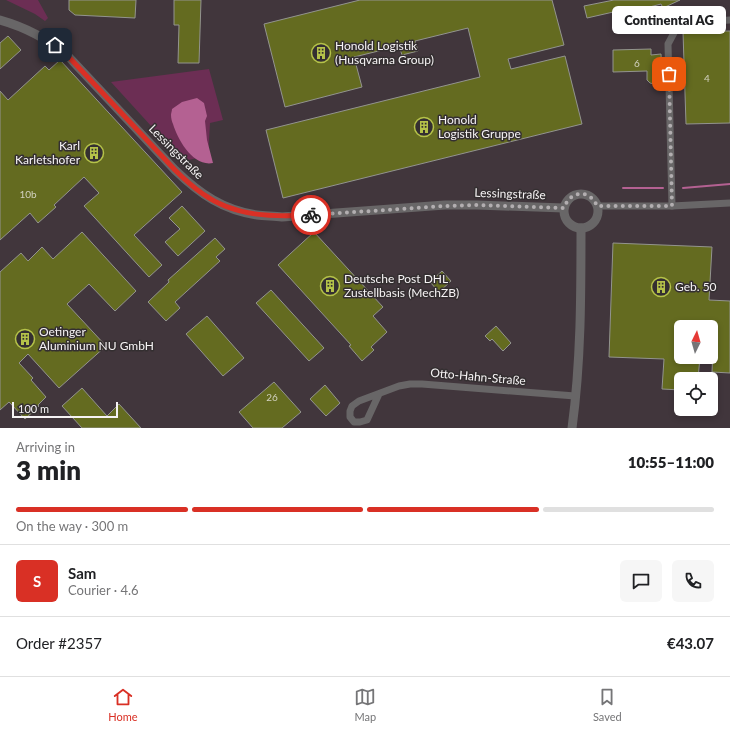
<!DOCTYPE html>
<meta charset="utf-8">
<style>
:root{--surface:#fff;--page:#f6f6f6;--text:#202124;--muted:#757577;--line:#e0e0e0;--accent:#d93025}
body{margin:0;font-family:Lato,sans-serif;background:var(--page);color:var(--text);height:100vh;display:flex;flex-direction:column;font-size:15px;white-space:nowrap}
*{box-sizing:border-box;margin:0}
p{font-size:13px;color:var(--muted)}
.icon{flex:none;width:22px;height:22px;fill:none;stroke:currentColor;stroke-width:2;stroke-linecap:round;stroke-linejoin:round}
.map{position:relative;height:428px;overflow:hidden}
.side{display:flex;flex-direction:column;background:var(--surface);flex:1}
.side>*{flex:none}
.needle{width:26px;rotate:5deg}
.tools{position:absolute;left:674px;top:320px;display:grid;gap:8px}
.tools a{display:grid;place-items:center;width:44px;height:44px;border-radius:6px;background:var(--surface);box-shadow:0 2px 6px #0003;font-size:20px}
.scale{position:absolute;left:12px;bottom:10px;width:106px;box-sizing:border-box;padding-left:4px;border:2px solid #f6f3f4;border-top:0;font-size:11px;line-height:14px;white-space:nowrap;color:#f6f3f4;-webkit-text-stroke:3px #342f31;paint-order:stroke}
.pin{position:absolute;display:grid;place-items:center;width:34px;height:34px;color:#fff;margin:-17px;border-radius:8px;box-shadow:0 2px 6px #0006}
.courier{position:absolute;display:grid;place-items:center;width:40px;height:40px;margin:-20px;border:3px solid #d93025;border-radius:50%;background:#fff;color:#222;box-shadow:0 1px 5px #0007}
.bubble{position:absolute;height:28px;border-radius:6px;background:var(--surface);box-shadow:0 2px 6px #0003;font-size:13px;font-weight:800;line-height:28px;text-align:center}
.headline em{font-style:normal;font-weight:800}
.headline div{display:flex;flex-direction:column-reverse}
.headline{display:flex;align-items:center;justify-content:space-between;height:68px;padding:0 16px}
h1{font-size:26px;font-weight:800;line-height:30px}
.bar{display:grid;grid-template-columns:repeat(4,1fr);gap:6px 4px;align-content:center;height:48px;padding:0 16px}
.bar i{height:5px;border-radius:3px;background:var(--line)}
.bar .active{background:var(--accent)}
.bar p{grid-column:span 4}
.line{display:flex;align-items:center;gap:10px;padding:0 16px;border-top:1px solid var(--line)}
.line div{flex:1}
.round{display:grid;place-items:center;flex:none;width:42px;height:42px;border-radius:6px;background:var(--page)}
.tab-bar{display:flex;justify-content:space-around;align-items:center;height:56px;border-top:1px solid var(--line);background:var(--surface);font-size:11px;color:var(--muted)}
.tab-bar a{display:grid;justify-items:center;gap:2px}
.tab-bar .active{color:var(--accent)}
.map>svg:first-child{display:block}
</style>
<div class="map">
<svg width="730" height="428" viewBox="0 0 730 428">
<rect width="100%" height="100%" fill="#342f31"/>
<!-- built -->
<path fill="#41363c" fill-rule="evenodd" d="M0,0H730V428H0ZM681,327H711V357H681ZM681,379H711V409H681Z"/>
<!-- green -->
<g fill="#6c2e54">
<path d="M6,0H38L48,18L45,21L35,14Z"/>
<path d="M209,69L223,120L210,123L208,156L183,161L111,82Z"/>
</g>
<!-- water -->
<path fill="#b46192" d="M197,98L204,103L207,116L205,121L207,140L213,163C193,167 178,140 173,124C172,122 171,118 171,115C171,113 172,111 172,109L182,102Z"/>
<g fill="none" stroke-linecap="round" stroke-linejoin="round">
<!-- stream -->
<g stroke="#b46192" stroke-width="2">
<path d="M623,188H663"/>
<path d="M683,188L730,184"/>
</g>
</g>
<!-- building -->
<g fill="#646b20" stroke="#93948f">
<path d="M69,0H136L135,18L75,15L69,10Z"/>
<path d="M174,0H201L199,63H178L179,25H174Z"/>
<path d="M360,0H552L564,45L508,59L511,69L565,56L582,124L283,198L266,130L480,77L468,28L415,41L418,51L402,55L399,46L354,57L362,87L285,107L264,24Z"/>
<path d="M614,0H680L663,8L661,4L623,14L622,10L587,18L584,6Z"/>
<path d="M730,31V123L686,124L683,32Z"/>
<path d="M8,36L21,50L0,69V43Z"/>
<path d="M651,49V55L661,54L662,76L661,81L658,83L654,84L650,83L647,80V71L613,72V50Z"/>
<path d="M60,60L182,192L134,235L162,265L149,277L84,206L99,193L84,177L54,205L56,207L38,223L30,213L0,240V91L8,100L45,66L49,70Z"/>
<path d="M182,206L205,231L178,256L165,242L180,229L169,218Z"/>
<path d="M82,232L136,291L115,311L89,284L67,304L106,346L59,388L28,354L19,363L33,378L31,380L46,397L38,405L39,406L25,419L9,402L0,410V272L21,253L28,261L42,247L53,259Z"/>
<path d="M314,232L383,307L373,316L387,332L371,347L374,350L362,361L349,346L351,345L278,265Z"/>
<path d="M215,238L225,249L216,257L220,261L175,302L180,308L166,321L148,302L169,282L168,280Z"/>
<path d="M613,243L712,247L709,300L730,301V373L712,372L714,327H681V357H700L698,379H681V390L662,389L664,359L609,357Z"/>
<path d="M442,271L451,281L439,292L430,282Z"/>
<path d="M271,290L324,348L309,361L256,303Z"/>
<path d="M207,316L244,358L223,376L186,334Z"/>
<path d="M496,326L511,343L503,351L492,339L490,341L485,336Z"/>
<path d="M274,382L301,412L282,428H253L239,412Z"/>
<path d="M325,385L340,403L326,416L310,399Z"/>
<path d="M82,388L107,416L119,404L141,428H82L62,406Z"/>
</g>
<g fill="none" stroke-linecap="round" stroke-linejoin="round">
<!-- minor -->
<g stroke="#686667" stroke-width="7">
<path d="M597,206H672L730,203"/>
<path d="M672,206L668,44L675,31L686,23L730,20"/>
<path d="M379,394L367,420L360,422H354L350,417V411L352,406L359,401L399,386L410,384H422L575,396"/>
</g>
<!-- tertiary -->
<g stroke="#686667" stroke-width="9">
<path d="M0,20C25,27 46,38 66,54L175,170C200,194 223,210 257,215C265,216 274,216 282,217L445,205H477L564,208"/>
<circle cx="581" cy="211" r="17"/>
<path d="M572,428C581,362 581,295 581,228"/>
</g>
</g>
<g fill="none" stroke-linecap="round" stroke-linejoin="round">
<!-- done -->
<path stroke="#b2aeb0" stroke-width="4" stroke-dasharray="0 7.2" d="M311,215L445,206L477,205L564,208C570,190 590,189 597,206H672L669,74"/>
<!-- route -->
<path stroke="#d93025" stroke-width="5" d="M55,45L66,54L175,170C184,179 193,187 203,194C235,217 273,217 311,215"/>
</g>
<!-- icons -->
<defs>
<symbol id="building-ring" viewBox="-11 -11 22 22"><circle r="9.5" fill="#342f31" stroke="#b5c249" stroke-width="1.5"/><path d="M-4-6H4V6H1V3H-1V6H-4ZM-2.5-4.3h1.7v1.8h-1.7ZM.8-4.3h1.7v1.8H.8ZM-2.5-1h1.7V.8h-1.7ZM.8-1h1.7V.8H.8Z" fill="#b5c249"/></symbol>
</defs>
<g fill-rule="evenodd">
<use href="#building-ring" x="310" y="42" width="22" height="22"/>
<use href="#building-ring" x="413" y="116" width="22" height="22"/>
<use href="#building-ring" x="83" y="142" width="22" height="22"/>
<use href="#building-ring" x="319" y="275" width="22" height="22"/>
<use href="#building-ring" x="650" y="276" width="22" height="22"/>
<use href="#building-ring" x="14" y="328" width="22" height="22"/>
</g>
<g text-anchor="middle" stroke-width="3" stroke-linejoin="round" paint-order="stroke">
<!-- number labels -->
<g font-size="10" fill="#d2d1bf">
<text x="637" y="67">6</text>
<text x="707" y="82">4</text>
<text x="28" y="198">10b</text>
<text x="272" y="401">26</text>
</g>
<!-- poi labels -->
<g font-size="12" fill="#f6f3f4" stroke="#342f31" text-anchor="start">
<text x="335" y="50">Honold Logistik<tspan x="335" dy="14">(Husqvarna Group)</tspan></text>
<text x="438" y="124">Honold<tspan x="438" dy="14">Logistik Gruppe</tspan></text>
<text x="80" y="150" text-anchor="end">Karl<tspan x="80" dy="14">Karletshofer</tspan></text>
<text x="344" y="283">Deutsche Post DHL<tspan x="344" dy="14">Zustellbasis (MechZB)</tspan></text>
<text x="675" y="291">Geb. 50</text>
<text x="39" y="336">Oetinger<tspan x="39" dy="14">Aluminium NU GmbH</tspan></text>
</g>
<!-- street labels -->
<g font-size="12" fill="#f6f3f4" stroke="#342f31">
<text transform="translate(176 152) rotate(45)" y="4">Lessingstraße</text>
<text transform="translate(510 194) rotate(2)" y="4">Lessingstraße</text>
<text transform="translate(478 377) rotate(5)" y="4">Otto-Hahn-Straße</text>
</g>
</g>
</svg>
<div class="tools">
<a><svg class="needle" viewBox="-14 -14 28 28"><path d="M0-13l5 13h-10z" fill="#e53935"/><path d="M0 13l5-13h-10z" fill="#757577"/></svg></a>
<a><svg class="icon" aria-label="locate" viewBox="0 0 24 24"><circle cx="12" cy="12" r="6"/><path d="M12 2v4M12 18v4M2 12h4M18 12h4"/></svg></a>
</div>
<div class="scale">100 m</div>
<div class="pin" style="left:669px;top:74px;background:#ea580c"><svg class="icon" aria-label="bag" viewBox="0 0 24 24"><path d="M5 8h14l-1 12H6zM9 8a3 3 0 0 1 6 0"/></svg></div>
<div class="pin" style="left:55px;top:45px;background:#1f2937"><svg class="icon" aria-label="home" viewBox="0 0 24 24"><path d="M3 11l9-7 9 7M6 9v11h12V9"/></svg></div>
<div class="courier" style="left:311px;top:215px"><svg class="icon" aria-label="bike" viewBox="0 0 24 24"><circle cx="6" cy="16" r="4"/><circle cx="18" cy="16" r="4"/><path d="M6 16l4-8h5l3 8M10 8l3 8H6M13 5h3"/></svg></div>
<div class="bubble" style="left:612px;top:6px;width:114px">Continental AG</div>
</div>
<section class="side">
<div class="headline"><div><h1>3 min</h1><p>Arriving in</p></div><em>10:55–11:00</em></div>
<div class="bar"><i class="active"></i><i class="active"></i><i class="active"></i><i></i><p>On the way · 300 m</p></div>
<div class="line" style="height:72px"><b class="round" style="background:var(--accent);color:#fff">S</b><div><b>Sam</b><p>Courier · 4.6</p></div><a class="round"><svg class="icon" aria-label="chat" viewBox="0 0 24 24"><path d="M4 5h16v11H9l-5 4z"/></svg></a><a class="round"><svg class="icon" aria-label="phone" viewBox="0 0 24 24"><path d="M5 4h4l2 5-3 2q2 4 5 5l2-3 5 2v4C11 20 4 13 5 4z"/></svg></a></div>
<div class="line" style="height:52px"><div>Order #2357</div><b>€43.07</b></div>
</section>
<nav class="tab-bar">
<a class="active"><svg class="icon" aria-label="home" viewBox="0 0 24 24"><path d="M3 11l9-7 9 7M6 9v11h12V9"/></svg>Home</a>
<a><svg class="icon" aria-label="map" viewBox="0 0 24 24"><path d="M3 6l6-2 6 2 6-2v14l-6 2-6-2-6 2zM9 4v14M15 6v14"/></svg>Map</a>
<a><svg class="icon" aria-label="saved" viewBox="0 0 24 24"><path d="M7 4h10v16l-5-4-5 4z"/></svg>Saved</a>
</nav>
